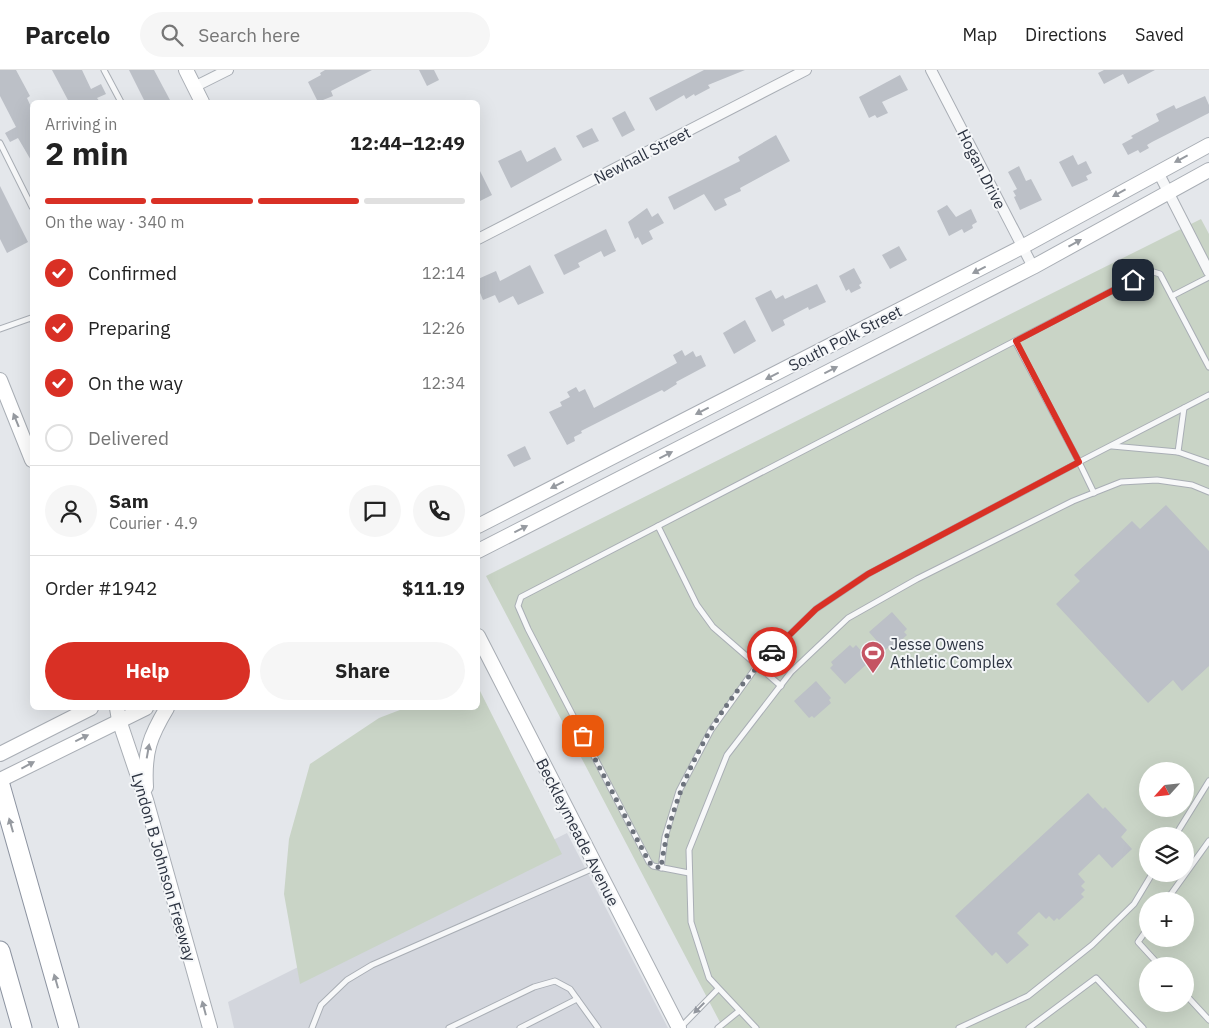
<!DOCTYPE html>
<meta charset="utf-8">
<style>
:root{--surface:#fff;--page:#f6f6f6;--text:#222;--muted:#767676;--line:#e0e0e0;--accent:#d93025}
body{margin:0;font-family:"IBM Plex Sans",sans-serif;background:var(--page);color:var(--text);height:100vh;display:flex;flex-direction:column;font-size:19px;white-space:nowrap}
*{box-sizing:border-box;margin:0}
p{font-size:16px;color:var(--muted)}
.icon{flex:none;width:28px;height:28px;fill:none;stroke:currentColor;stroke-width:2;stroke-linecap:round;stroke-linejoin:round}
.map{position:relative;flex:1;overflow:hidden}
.drawer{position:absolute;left:30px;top:30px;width:450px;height:610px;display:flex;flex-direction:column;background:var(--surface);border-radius:8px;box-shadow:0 5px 20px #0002}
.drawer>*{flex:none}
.needle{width:32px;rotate:243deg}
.controls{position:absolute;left:1139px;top:692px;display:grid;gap:10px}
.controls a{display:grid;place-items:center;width:55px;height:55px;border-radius:50%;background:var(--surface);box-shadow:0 5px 20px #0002;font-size:25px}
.pin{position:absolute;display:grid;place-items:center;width:42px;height:42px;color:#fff;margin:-21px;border-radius:10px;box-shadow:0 2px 8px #0006}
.courier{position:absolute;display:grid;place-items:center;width:50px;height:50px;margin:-25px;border:4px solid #d93025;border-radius:50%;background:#fff;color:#222;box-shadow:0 1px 6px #0007}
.head em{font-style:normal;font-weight:700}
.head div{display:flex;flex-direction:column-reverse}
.head{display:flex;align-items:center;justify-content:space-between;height:85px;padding:0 15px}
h1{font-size:32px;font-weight:700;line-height:38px}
.bar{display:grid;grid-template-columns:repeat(4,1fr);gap:8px 5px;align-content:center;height:60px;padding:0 15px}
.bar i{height:6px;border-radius:4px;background:var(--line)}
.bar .on{background:var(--accent)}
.bar p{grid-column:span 4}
.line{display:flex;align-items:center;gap:12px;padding:0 15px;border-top:1px solid var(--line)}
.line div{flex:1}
.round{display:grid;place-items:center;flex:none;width:52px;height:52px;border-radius:26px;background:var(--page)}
ol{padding:0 15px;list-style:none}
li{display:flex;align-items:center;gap:15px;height:55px}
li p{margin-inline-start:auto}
li .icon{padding:5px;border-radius:50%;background:var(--accent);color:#fff;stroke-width:4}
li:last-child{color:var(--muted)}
li i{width:28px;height:28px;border:2px solid var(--line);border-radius:50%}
.primary-button{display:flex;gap:10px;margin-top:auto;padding:10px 15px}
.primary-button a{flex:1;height:58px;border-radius:30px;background:var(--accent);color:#fff;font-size:20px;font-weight:700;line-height:58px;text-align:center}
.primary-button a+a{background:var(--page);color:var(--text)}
header{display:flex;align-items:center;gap:30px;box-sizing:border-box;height:70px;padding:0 25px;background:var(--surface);border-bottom:1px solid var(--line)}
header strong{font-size:24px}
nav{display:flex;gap:28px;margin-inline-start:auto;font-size:18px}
.search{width:350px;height:45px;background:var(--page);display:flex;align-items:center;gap:12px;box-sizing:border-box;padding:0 18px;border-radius:28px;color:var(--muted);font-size:19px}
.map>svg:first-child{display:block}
</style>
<header>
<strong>Parcelo</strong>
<div class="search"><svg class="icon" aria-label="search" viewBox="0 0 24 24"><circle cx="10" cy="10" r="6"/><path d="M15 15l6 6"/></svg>Search here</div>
<nav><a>Map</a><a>Directions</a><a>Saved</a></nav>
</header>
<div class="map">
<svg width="1209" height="958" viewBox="0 0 1209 958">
<rect width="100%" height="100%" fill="#e4e7eb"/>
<!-- built -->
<path fill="#d3d6dd" d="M567,763L668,958H234L228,932Z"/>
<!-- green -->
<g fill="#c9d4c6" fill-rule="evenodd">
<path d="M1201,149L1209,164V958H723L486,506ZM1148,701H1185V739H1148ZM1148,766H1185V804H1148ZM1148,831H1185V869H1148ZM1148,896H1185V934H1148Z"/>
<path d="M478,617L562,784L300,914L284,824L289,769L310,694L379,648L405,638H478Z"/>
</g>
<!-- building -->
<g fill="#bcc0c7">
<path d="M0,0H16L30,26L27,28L32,39V92L18,68L10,72L5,63L16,57L0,26Z"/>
<path d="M52,0H82L91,19L101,14L106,24L97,28L100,32H69Z"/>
<path d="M129,0H154L171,32H145Z"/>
<path d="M325,0H372L331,21L333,26L318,32L308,12L321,5L320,3Z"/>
<path d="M419,0H434L439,10L427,16Z"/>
<path d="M704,0H745L708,15L710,18L695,26L694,24L686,29L684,25L656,41L649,28Z"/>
<path d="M1104,0H1155L1128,14L1123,4L1104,14L1098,3Z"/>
<path d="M900,5L908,20L882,32L888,43L877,48L875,45L869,48L859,27Z"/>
<path d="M1205,26L1209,35V43L1152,72L1147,75L1149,78L1140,83L1138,80L1128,85L1122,74L1133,68L1131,66L1159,51L1156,44L1174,35L1176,39Z"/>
<path d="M625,41L635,60L622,67L612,48Z"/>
<path d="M592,58L599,71L583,78L576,66Z"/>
<path d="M776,65L790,91L740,118L741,121L724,129L727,135L715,141L704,124L674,140L668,127L740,91L738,87Z"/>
<path d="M555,77L562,90L511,118L498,91L521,80L527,92Z"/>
<path d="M1073,85L1078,95L1086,91L1092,103L1086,106L1088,110L1072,117L1059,92Z"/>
<path d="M1019,96L1026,111L1031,109L1042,130L1020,140L1014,127L1016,126L1013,121L1017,119L1008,102Z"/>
<path d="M478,97L492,125L478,132Z"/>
<path d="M0,116L28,172L7,183L0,169Z"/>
<path d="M947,135L956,147L971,139L977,152L972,155L973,158L964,163L962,159L949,166L937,141Z"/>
<path d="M647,138L652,147L658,143L664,153L649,161L653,169L642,175L638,167L635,169L628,152Z"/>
<path d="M606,159L616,181L604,187L601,181L578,193L580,197L564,205L554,185Z"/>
<path d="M899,176L907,190L890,199L882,185Z"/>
<path d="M530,195L544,223L518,235L513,226L499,233L495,225L483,230L478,218V209L496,201L500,211Z"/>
<path d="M854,198L862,213L859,215L861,218L851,223L849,219L846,221L839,206Z"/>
<path d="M817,214L826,232L809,240L808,237L783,250L785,255L772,262L755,228L771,220L776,229L783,225L785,229Z"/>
<path d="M745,250L756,271L734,284L723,263Z"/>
<path d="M682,280L685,286L693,281L696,287L701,285L706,296L676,312L677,314L664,322L662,320L581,361L582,363L574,367L575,371L567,375L549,342L562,336L560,332L570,327L567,322L576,317L579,322L585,319L594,338L677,293L673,285Z"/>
<path d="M525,376L531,389L514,397L507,385Z"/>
<path d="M1166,435L1209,481V596L1182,621L1173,610L1148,633L1056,534L1080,511L1074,505L1132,451L1140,459Z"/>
<path d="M892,542L907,559L904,562L907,565L891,579L889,577L885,580L869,562Z"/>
<path d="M850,575L853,578L856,575L870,591L845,614L830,598L833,595L831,592Z"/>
<path d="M816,611L831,628L829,630L831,633L814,648L812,646L809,648L794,631Z"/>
<path d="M1088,723L1103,739L1105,737L1127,760L1121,767L1132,779L1112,798L1099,784L1078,804L1085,812L1081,816L1085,820L1081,824L1084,827L1059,850L1057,848L1054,851L1049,846L1046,849L1039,842L1017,863L1029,875L1007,894L996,882L992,886L955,846Z"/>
</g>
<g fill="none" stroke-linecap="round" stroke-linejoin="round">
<defs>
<g id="lane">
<path d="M104,0L121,32"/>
<path d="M0,73L32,137"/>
<path d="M1172,226L1209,207"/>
<path d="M0,259L31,248L32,250"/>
<path d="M1112,376L1178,382L1209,393"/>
<path d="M1178,382L1184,338"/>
<path d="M1094,423L1079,392L1209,325"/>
<path d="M658,456L697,535L713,557L781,616"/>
<path d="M1175,766L1209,711"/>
<path d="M661,798L665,767L679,721L711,660L757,596L816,539L868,504L1079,392L1015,271"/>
<path d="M689,803L653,796L649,792L528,559L518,536L521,527L1150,201L1160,204L1209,297"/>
<path d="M1166,831L1209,771"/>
<path d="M1148,858L1138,872L1160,896"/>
<path d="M1185,924L1209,950"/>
<path d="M312,958L321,935L347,910L372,895L596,797"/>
<path d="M449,958L534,917L555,911L570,919L598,958"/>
<path d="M520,958L577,929"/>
<path d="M680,958L718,919"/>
<path d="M718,958L739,941"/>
<path d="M756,958L709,908L691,852L689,780L727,685L791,602L848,548L917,509L1073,431L1121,412L1157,410L1192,415L1209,422"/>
<path d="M959,958L1028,926L1092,875L1134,834L1152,804"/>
<path d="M1029,958L1096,908L1143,958"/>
</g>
<g id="street">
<path d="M931,0L1033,197"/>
<path d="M194,17L228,0"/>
<path d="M1158,102L1209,202"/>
<path d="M478,169L806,0"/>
</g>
<g id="secondary">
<path d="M186,0L202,32"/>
<path d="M0,310L32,390"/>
<path d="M478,456L1022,177L1209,75"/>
<path d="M478,481L1033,197L1209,100"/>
<path d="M478,566L679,958"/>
<path d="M117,638L119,650L146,730L210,958"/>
<path d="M0,684L91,638"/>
<path d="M0,710L146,638"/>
<path d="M146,717C144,682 150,666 167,638"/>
</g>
<g id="highway">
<path d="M0,715L69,958"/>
<path d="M0,881L22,958"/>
</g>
</defs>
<!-- lane casing -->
<use href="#lane" stroke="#a9aeb5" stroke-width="7"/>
<!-- street casing -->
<use href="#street" stroke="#a9aeb5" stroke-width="12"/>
<!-- secondary casing -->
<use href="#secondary" stroke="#a9aeb5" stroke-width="16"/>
<!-- highway casing -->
<use href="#highway" stroke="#8d94a1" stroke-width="21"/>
<!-- lane -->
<use href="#lane" stroke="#f7f8f9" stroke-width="5"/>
<!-- street -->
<use href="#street" stroke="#f7f8f9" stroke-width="10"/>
<!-- secondary -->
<use href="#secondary" stroke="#fff" stroke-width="14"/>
<!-- highway -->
<use href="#highway" stroke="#fff" stroke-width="19"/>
</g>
<!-- one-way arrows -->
<defs><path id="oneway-solid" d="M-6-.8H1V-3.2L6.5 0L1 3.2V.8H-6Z" transform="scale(1.25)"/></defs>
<g fill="#969aa0">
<use href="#oneway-solid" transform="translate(1181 89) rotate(152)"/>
<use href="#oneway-solid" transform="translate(1119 123) rotate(151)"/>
<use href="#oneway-solid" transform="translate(1075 173) rotate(-29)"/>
<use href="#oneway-solid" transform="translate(979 200) rotate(153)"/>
<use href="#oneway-solid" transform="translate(831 300) rotate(-27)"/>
<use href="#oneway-solid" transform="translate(772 306) rotate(153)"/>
<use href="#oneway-solid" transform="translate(702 341) rotate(153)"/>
<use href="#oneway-solid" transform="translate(16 350) rotate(-112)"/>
<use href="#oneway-solid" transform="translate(666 385) rotate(-27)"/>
<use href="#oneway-solid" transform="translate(557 415) rotate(153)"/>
<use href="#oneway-solid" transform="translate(521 459) rotate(-27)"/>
<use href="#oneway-solid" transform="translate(82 668) rotate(-26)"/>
<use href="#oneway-solid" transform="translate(148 681) rotate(-80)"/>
<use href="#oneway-solid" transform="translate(28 695) rotate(-28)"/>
<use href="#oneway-solid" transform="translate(11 755) rotate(-106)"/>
<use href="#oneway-solid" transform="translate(56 911) rotate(-106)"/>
<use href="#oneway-solid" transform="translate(204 938) rotate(-105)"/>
</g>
<use fill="#92969e" href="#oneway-solid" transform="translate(699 938) rotate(135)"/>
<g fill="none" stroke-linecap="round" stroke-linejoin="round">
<!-- done -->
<path stroke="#6d737d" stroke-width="5" stroke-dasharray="0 9" d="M583,666L649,792L653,796L661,798C671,719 715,637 772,582"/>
<!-- route -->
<path stroke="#d93025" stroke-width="6" d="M772,582L816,539L868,504L1079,392L1016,271L1133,210"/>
</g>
<!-- icons -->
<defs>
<symbol id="stadium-pin" viewBox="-11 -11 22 30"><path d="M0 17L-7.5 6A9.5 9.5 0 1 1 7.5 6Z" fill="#c55463" stroke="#f4f6f8"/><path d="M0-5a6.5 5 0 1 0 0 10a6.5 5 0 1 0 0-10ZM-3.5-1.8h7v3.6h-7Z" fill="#fff"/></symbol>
</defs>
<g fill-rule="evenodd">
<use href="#stadium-pin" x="859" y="569" width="28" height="38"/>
</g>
<g text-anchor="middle" stroke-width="4" stroke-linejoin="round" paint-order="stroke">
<!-- street labels -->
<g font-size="16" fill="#2d3442" stroke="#f4f6f8">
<text transform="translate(642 85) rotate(-27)" y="6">Newhall Street</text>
<text transform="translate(982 99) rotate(63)" y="6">Hogan Drive</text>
<text transform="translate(845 268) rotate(-27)" y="6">South Polk Street</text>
<text transform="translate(578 762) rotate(63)" y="6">Beckleymeade Avenue</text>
<text transform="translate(164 797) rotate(74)" y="6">Lyndon B Johnson Freeway</text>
</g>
<!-- poi labels -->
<g font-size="16" fill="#2d3442" stroke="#f4f6f8" text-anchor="start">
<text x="890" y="580">Jesse Owens<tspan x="890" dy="18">Athletic Complex</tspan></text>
</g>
</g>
</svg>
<div class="controls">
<a><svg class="needle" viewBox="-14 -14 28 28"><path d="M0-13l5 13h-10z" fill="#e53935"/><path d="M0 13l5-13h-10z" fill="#767676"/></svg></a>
<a><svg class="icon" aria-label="layers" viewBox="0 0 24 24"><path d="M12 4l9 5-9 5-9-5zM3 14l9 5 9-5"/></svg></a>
<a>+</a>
<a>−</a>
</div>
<div class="pin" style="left:583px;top:666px;background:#ea580c"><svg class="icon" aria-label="bag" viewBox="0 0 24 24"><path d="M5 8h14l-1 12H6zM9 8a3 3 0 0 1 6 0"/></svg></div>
<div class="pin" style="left:1133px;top:210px;background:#1f2937"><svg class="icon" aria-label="home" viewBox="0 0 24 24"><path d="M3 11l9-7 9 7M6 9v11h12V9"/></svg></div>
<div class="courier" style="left:772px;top:582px"><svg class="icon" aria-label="car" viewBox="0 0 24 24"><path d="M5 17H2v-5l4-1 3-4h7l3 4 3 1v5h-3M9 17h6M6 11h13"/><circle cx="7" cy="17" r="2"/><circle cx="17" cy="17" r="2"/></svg></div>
<section class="drawer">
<div class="head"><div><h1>2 min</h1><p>Arriving in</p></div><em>12:44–12:49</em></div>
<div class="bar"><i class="on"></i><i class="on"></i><i class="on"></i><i></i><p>On the way · 340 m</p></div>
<ol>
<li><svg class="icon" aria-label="check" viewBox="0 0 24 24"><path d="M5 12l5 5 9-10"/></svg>Confirmed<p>12:14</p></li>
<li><svg class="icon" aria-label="check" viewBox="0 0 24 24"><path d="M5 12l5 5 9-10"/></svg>Preparing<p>12:26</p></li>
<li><svg class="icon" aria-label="check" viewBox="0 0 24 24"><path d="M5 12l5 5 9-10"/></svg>On the way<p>12:34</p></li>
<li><i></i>Delivered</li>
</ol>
<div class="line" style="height:90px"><a class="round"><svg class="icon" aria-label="person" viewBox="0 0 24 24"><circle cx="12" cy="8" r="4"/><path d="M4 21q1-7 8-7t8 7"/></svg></a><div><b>Sam</b><p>Courier · 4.9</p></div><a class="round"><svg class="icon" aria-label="chat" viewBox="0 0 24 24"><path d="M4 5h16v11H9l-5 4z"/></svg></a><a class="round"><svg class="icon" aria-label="phone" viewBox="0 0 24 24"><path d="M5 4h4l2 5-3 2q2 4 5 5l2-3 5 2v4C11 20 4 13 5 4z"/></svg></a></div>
<div class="line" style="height:65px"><div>Order #1942</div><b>$11.19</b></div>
<div class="primary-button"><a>Help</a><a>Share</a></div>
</section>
</div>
